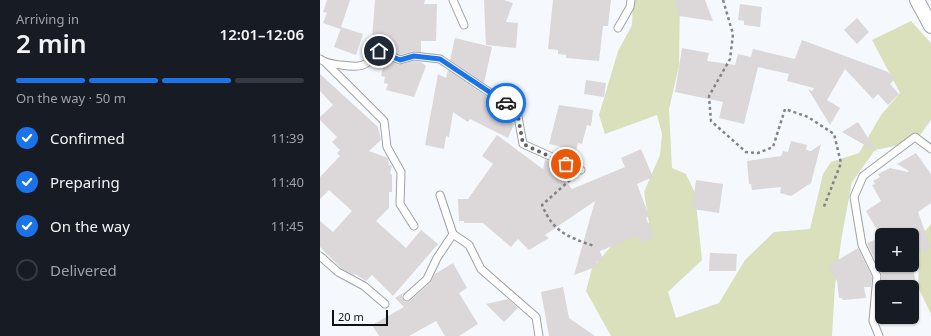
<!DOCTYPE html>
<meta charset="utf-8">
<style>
:root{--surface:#171b24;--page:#242831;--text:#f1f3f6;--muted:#9ea1a6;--line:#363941;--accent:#1a73e8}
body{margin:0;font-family:"Noto Sans",sans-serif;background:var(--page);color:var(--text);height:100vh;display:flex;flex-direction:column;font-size:15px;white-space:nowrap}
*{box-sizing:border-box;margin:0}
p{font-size:13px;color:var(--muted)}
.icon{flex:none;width:22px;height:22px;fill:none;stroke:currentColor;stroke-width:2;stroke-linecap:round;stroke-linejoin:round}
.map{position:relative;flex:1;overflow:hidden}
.side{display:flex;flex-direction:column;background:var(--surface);width:320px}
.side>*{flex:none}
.buttons{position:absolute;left:555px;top:228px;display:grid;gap:8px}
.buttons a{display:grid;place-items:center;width:44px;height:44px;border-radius:6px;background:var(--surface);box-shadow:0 1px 3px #0004;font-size:20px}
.scale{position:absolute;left:12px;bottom:10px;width:56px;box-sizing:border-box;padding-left:4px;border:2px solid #101113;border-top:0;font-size:11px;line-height:14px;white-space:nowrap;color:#101113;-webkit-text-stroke:3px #f5f9fd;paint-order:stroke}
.pin{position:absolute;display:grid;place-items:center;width:34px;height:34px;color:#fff;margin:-17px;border:2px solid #fff;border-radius:50%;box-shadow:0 1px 4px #0007}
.courier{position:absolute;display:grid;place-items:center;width:40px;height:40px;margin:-20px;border:3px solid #1a73e8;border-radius:50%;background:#fff;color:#222;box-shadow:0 1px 5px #0007}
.overview em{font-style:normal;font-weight:600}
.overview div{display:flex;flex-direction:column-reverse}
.overview{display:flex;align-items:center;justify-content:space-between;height:68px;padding:0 16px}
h1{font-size:26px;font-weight:600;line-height:30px}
.bar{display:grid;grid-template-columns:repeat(4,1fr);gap:6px 4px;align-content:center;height:48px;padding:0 16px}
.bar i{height:5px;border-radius:3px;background:var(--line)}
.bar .on{background:var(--accent)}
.bar p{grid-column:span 4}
ol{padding:0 16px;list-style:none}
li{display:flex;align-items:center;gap:12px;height:44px}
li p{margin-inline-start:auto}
li .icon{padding:4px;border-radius:50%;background:var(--accent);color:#fff;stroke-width:4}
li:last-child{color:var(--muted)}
li i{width:22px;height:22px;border:2px solid var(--line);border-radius:50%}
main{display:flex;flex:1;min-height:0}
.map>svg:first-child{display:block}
</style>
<main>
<section class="side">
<div class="overview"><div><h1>2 min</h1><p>Arriving in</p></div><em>12:01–12:06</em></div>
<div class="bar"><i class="on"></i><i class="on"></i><i class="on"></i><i></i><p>On the way · 50 m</p></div>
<ol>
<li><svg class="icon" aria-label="check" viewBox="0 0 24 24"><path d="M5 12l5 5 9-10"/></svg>Confirmed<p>11:39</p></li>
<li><svg class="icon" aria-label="check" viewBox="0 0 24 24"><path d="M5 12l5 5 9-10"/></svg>Preparing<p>11:40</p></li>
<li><svg class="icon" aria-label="check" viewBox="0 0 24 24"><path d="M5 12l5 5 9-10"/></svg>On the way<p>11:45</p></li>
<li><i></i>Delivered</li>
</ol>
</section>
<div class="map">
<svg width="611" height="336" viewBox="0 0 611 336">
<rect width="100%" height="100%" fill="#f5f9fd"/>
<!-- green -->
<g fill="#dae0bb">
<path d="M313,0H360L359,66L349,109L352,168L366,174L375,193L382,260L348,292L356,318L399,303L425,260L454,232L490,229L503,174L511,162L539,153L561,115L580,93L552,40L591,21L611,43V120L595,142L555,150L532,182L522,235L515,285L512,336H291L266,291L272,268L294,243L329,223L324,192L340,155L342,134L337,115L285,134L279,115L298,51L312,25Z"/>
<path d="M611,224V314L598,287L600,237Z"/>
</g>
<!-- building -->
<g fill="#dcd7d8">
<path d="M7,0H30L21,27L43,34L36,55L14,47L21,28L20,29L3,23L7,13L3,12Z"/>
<path d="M55,0H105L104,4H117L116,41H101V52L93,51L80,55L67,49L69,41L52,39Z"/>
<path d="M164,0H184L193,3L186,22L198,23L196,48L166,45Z"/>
<path d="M233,0H291L288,26H283L279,61L246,58V55L238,54V50L228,49Z"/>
<path d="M354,0H385L393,21L359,16Z"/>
<path d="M420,4L442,7L440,27L424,25V21L418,20Z"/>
<path d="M537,18L549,32L537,44L524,30Z"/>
<path d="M135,38L172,47L164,83L130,60Z"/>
<path d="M482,40L568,72L575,79L570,84L579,94L568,105L558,94L553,99L525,69L507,100L520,108L510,125L488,89L492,91L494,88L467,81L469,74L438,67L424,124L399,118L403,102L355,92L362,48L389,53L387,61L415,65L418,54L431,57L433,49L475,59Z"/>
<path d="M65,59L79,65L94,61L101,62L106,66L94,97L66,90L68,84L64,83L65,77L61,76Z"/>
<path d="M128,70L179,105L176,112L194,124L188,138L150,119L148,122L133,112L129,137L126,136L124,149L105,145L118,74L126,78Z"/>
<path d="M0,74L58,127L61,140L49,151L68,158L69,165L72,166L70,173L72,175V192H69V208L56,221L86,248L101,230L118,244L73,296L52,275L46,281L35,274L34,275L22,269L0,247V221L13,232L32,211L9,190L0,199V177L20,156L17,153L20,150L12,142L17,137L0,120V117L13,105L0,91Z"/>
<path d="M266,80L286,83L284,97L264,94Z"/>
<path d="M239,105L273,110L271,126L267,125L262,144L258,143L256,150L229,144Z"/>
<path d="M538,122L557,152L522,132Z"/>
<path d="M177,135L223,169L225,159L230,162L252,189L305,167L301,158L321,149L333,177L317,184L329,216L326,218L334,237L320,243L317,236L280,251L283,260L276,262L278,266L254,275L275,201L225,235L229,238L209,250L198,239L191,247L163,223H144V221H139L138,199H148L173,164L162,156Z"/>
<path d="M471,141L487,145L486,150L491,151L501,144L491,183L471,196L460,193L461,187L432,190L431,184H429L427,161L461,156L463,151L468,152Z"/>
<path d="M596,153L611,174V203L598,212L611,248L592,256V235H560L546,211L561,201L552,185L555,184L553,181L560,177L558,174L570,168L588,172L589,171L577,164Z"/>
<path d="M376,180L403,184L399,213L372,209Z"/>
<path d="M562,237V265H592L597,287H561L562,274L547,243Z"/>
<path d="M538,248L552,277L551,287H544L546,298L523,300L522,298H519L517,281L508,266Z"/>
<path d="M390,253L417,254L416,271H389Z"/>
<path d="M133,263L147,288L139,293L158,324L139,336H125L116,321L89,336H59L52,325L84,307L75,298L86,291L82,295V298L85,302L90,301L110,283L115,274Z"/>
<path d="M243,287L249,318L275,336H229L221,292Z"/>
<path d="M188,299L198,308L184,322L166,304Z"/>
</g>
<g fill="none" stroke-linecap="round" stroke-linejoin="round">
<defs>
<g id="lane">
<path d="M133,0L144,25"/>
<path d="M298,28L310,7L311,0"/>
<path d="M0,59C7,64 13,64 21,65C41,68 46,67 59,51L80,60L94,56L120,59L197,111L203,144L261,170"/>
<path d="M6,63L64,121L67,147L81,172L80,204L94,226"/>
<path d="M133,234L149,245L161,269L216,317L219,336"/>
<path d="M0,256L18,272L44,286L65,304"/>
<path d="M87,297L107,279L117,258L133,234L120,195"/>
<path d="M559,336L553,321L557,276L542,245L534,197L543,176L595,137L611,149"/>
</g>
<path id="street" d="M597,0L611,26"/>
</defs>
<!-- lane casing -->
<use href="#lane" stroke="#9fa2a6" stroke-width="9"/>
<!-- street casing -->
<use href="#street" stroke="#9fa2a6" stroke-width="16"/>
<!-- path -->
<g stroke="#818386" stroke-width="2.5" stroke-dasharray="3 3" stroke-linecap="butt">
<path d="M403,0L413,34L410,59L389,96L391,121L426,152L438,153L453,147L465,109L488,117L514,134L521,163L503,209"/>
<path d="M250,180L222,205C233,232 248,237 274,246"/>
</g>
<!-- lane -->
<use href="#lane" stroke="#fff" stroke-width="7"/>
<!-- street -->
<use href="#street" stroke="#fff" stroke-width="14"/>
</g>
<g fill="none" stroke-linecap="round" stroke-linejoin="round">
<!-- done -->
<path stroke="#606265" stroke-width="4" stroke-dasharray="0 7.2" d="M186,103L197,111L203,144L246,164"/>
<!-- route -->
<path stroke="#1a73e8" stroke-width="5" d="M59,51L80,60L94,56L120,59L186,103"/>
</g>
</svg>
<div class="buttons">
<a>+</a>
<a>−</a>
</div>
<div class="scale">20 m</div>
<div class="pin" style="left:246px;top:164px;background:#ea580c"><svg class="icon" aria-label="bag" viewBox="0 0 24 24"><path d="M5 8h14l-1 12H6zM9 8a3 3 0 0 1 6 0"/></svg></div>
<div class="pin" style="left:59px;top:51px;background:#1f2937"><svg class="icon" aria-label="home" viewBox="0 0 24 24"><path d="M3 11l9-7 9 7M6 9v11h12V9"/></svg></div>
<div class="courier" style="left:186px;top:103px"><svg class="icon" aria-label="car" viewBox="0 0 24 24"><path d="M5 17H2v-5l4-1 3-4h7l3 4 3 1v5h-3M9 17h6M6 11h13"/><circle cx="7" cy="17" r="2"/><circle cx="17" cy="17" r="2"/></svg></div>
</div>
</main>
